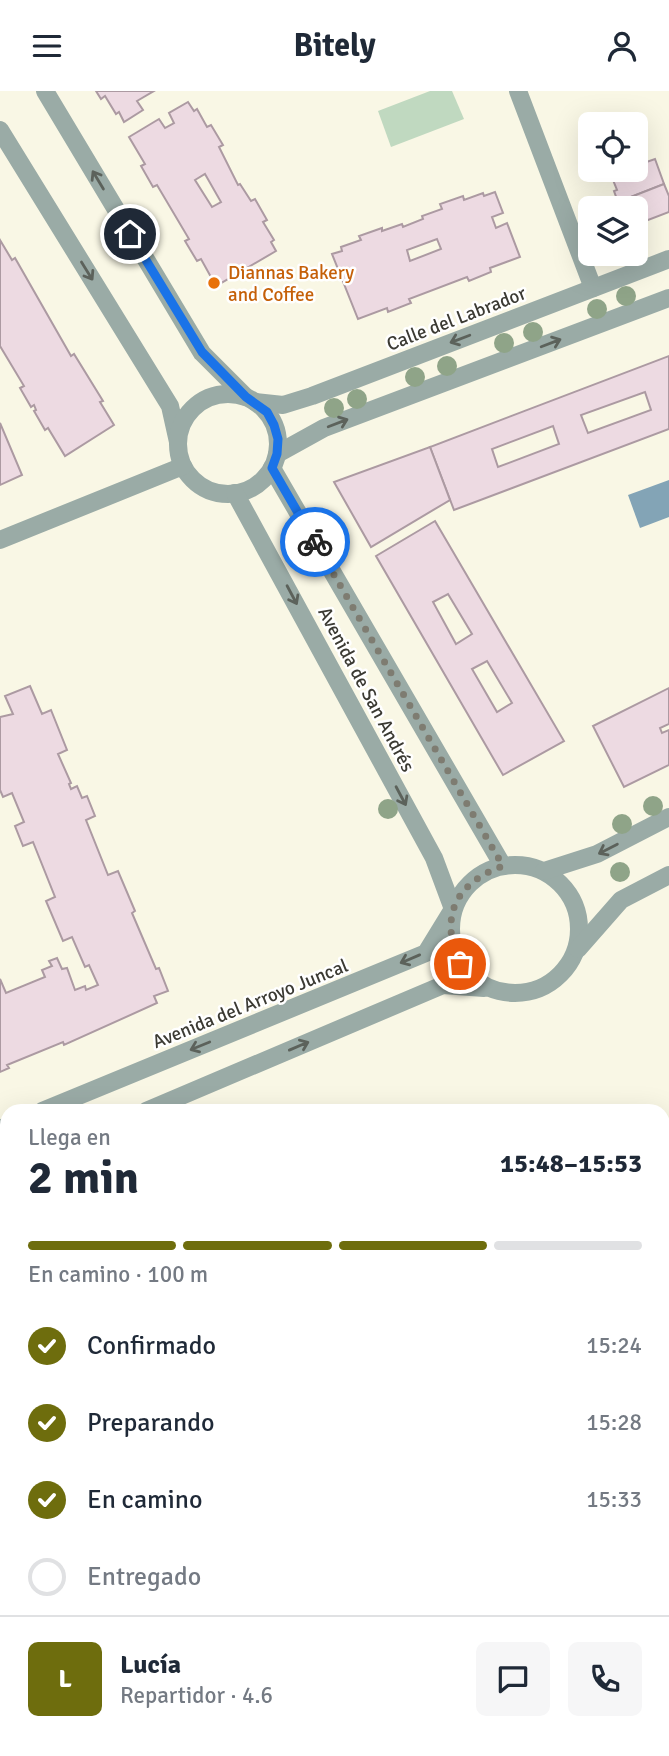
<!DOCTYPE html>
<html lang="es">
<meta charset="utf-8">
<style>
:root{--surface:#fff;--page:#f6f6f7;--text:#1f2937;--muted:#747a83;--line:#e0e1e3;--accent:#6e6d0d}
body{margin:0;font-family:Signika,sans-serif;background:var(--page);color:var(--text);height:100vh;display:flex;flex-direction:column;font-size:26px;white-space:nowrap}
*{box-sizing:border-box;margin:0}
p{font-size:23px;color:var(--muted)}
.icon{flex:none;width:38px;height:38px;fill:none;stroke:currentColor;stroke-width:2;stroke-linecap:round;stroke-linejoin:round}
.map{position:relative;flex:1;overflow:hidden}
.drawer{position:absolute;left:0px;top:1013px;width:670px;height:653px;display:flex;flex-direction:column;background:var(--surface);border-radius:21px 21px 0 0;box-shadow:0 7px 28px #0002}
.drawer>*{flex:none}
.fabs{position:absolute;left:578px;top:21px;display:grid;gap:14px}
.fabs a{display:grid;place-items:center;width:70px;height:70px;border-radius:10px;background:var(--surface);box-shadow:0 7px 28px #0002;font-size:35px}
.pin{position:absolute;display:grid;place-items:center;width:60px;height:60px;color:#fff;margin:-30px;border:4px solid #fff;border-radius:50%;box-shadow:0 2px 7px #0007}
.courier{position:absolute;display:grid;place-items:center;width:70px;height:70px;margin:-35px;border:5px solid #1a73e8;border-radius:50%;background:#fff;color:#222;box-shadow:0 2px 9px #0007}
.headline em{font-style:normal;font-weight:700}
.headline div{display:flex;flex-direction:column-reverse}
.headline{display:flex;align-items:center;justify-content:space-between;height:119px;padding:0 28px}
h1{font-size:46px;font-weight:700;line-height:52px}
.bar{display:grid;grid-template-columns:repeat(4,1fr);gap:10px 7px;align-content:center;height:84px;padding:0 28px}
.bar i{height:9px;border-radius:5px;background:var(--line)}
.bar .on{background:var(--accent)}
.bar p{grid-column:span 4}
.line{display:flex;align-items:center;gap:18px;padding:0 28px;border-top:2px solid var(--line)}
.line div{flex:1}
.round{display:grid;place-items:center;flex:none;width:74px;height:74px;border-radius:10px;background:var(--page)}
ol{padding:0 28px;list-style:none}
li{display:flex;align-items:center;gap:21px;height:77px}
li p{margin-inline-start:auto}
li .icon{padding:7px;border-radius:50%;background:var(--accent);color:#fff;stroke-width:4}
li:last-child{color:var(--muted)}
li i{width:38px;height:38px;border:4px solid var(--line);border-radius:50%}
header{display:flex;justify-content:space-between;align-items:center;height:91px;padding:0 28px;background:var(--surface);font-size:32px;font-weight:700}
.map>svg:first-child{display:block}
</style>
<header><svg class="icon" aria-label="menu" viewBox="0 0 24 24"><path d="M4 6h16M4 12h16M4 18h16"/></svg>Bitely<svg class="icon" aria-label="person" viewBox="0 0 24 24"><circle cx="12" cy="8" r="4"/><path d="M4 21q1-7 8-7t8 7"/></svg></header>
<div class="map">
<svg width="669" height="1665" viewBox="0 0 669 1665">
<rect width="100%" height="100%" fill="#f9f7e5"/>
<!-- green -->
<path fill="#c0d9c0" d="M430,0H452L464,28L391,56L378,20Z"/>
<!-- forest -->
<path fill="#b2ccb2" d="M669,1452V1665H232L244,1659H663V1455Z"/>
<!-- water -->
<path fill="#83a4b6" d="M669,389V426L640,437L628,404Z"/>
<!-- building -->
<g fill="#eddae2" stroke="#ac9aa2" stroke-width="2" fill-rule="evenodd">
<path d="M96,0H154L137,10L143,19L124,31L119,21L116,23L105,5L101,8Z"/>
<path d="M188,11L194,20L197,18L207,36L211,34L223,54L219,56L238,94L240,93L251,110L255,108L267,129L263,131L274,149L271,151L276,160L216,195L201,168L197,170L185,150L189,148L157,94L153,96L141,75L145,73L129,46L159,28L165,37L174,32L169,22ZM205,83L221,111L212,116L195,89Z"/>
<path d="M655,68L664,93L618,111L614,100L617,99L611,84L626,79H635V75Z"/>
<path d="M664,93L669,105V121L635,134V117H621L618,111Z"/>
<path d="M495,101L503,122L492,126L496,137L507,132L520,166L490,177L491,181L469,190L467,186L409,208L411,212L388,221L387,217L358,228L332,163L342,160L341,156L361,149L359,145L382,137V140L402,133L403,136L423,128L422,125L442,118L440,113L463,105L464,109L483,102L484,105ZM437,148L441,158L410,170L407,159Z"/>
<path d="M0,149L12,169L15,167L71,265L74,263L103,310L100,311L114,334L65,365L48,337L45,339L34,320L36,319L34,314L31,316L20,297L24,295L0,255Z"/>
<path d="M669,265V338L454,419L430,356ZM645,301L651,319L588,342L581,324ZM553,335L559,353L498,376L492,358Z"/>
<path d="M0,332L22,384L0,394Z"/>
<path d="M430,356L450,409L371,456L334,391Z"/>
<path d="M435,430L564,650L503,684L376,465ZM448,503L472,543L456,553L433,511ZM487,570L512,612L497,621L472,578Z"/>
<path d="M30,595L42,623L51,619L67,659L58,663L71,692L69,693L71,698L77,695L82,707L87,705L95,725L86,729L108,784L118,780L135,820L132,822L156,878L159,877L168,900L154,905L157,912L64,954L63,951L7,974L9,977L0,981V888L6,902L45,886L42,879L52,875L49,870L57,867L62,878L67,877L75,899L85,895L86,899L98,894L89,874L85,876L72,846L63,850L46,810L55,806L33,751L23,755L15,735L24,731L12,702L3,706L0,699V626L13,623L5,605Z"/>
<path d="M669,597V633L660,637L662,642L669,639V674L624,696L593,635Z"/>
</g>
<g fill="none" stroke-linecap="round" stroke-linejoin="round">
<!-- street -->
<g stroke="#9aaba6" stroke-width="18">
<path d="M45,0L202,262L246,306"/>
<path d="M518,0L593,197"/>
<path d="M0,39L170,315L178,351"/>
<circle cx="228" cy="353" r="50"/>
<path d="M255,311L283,314L312,305L669,168"/>
<path d="M277,363L324,337L669,207"/>
<path d="M272,377L503,775"/>
<path d="M0,449L183,375"/>
<circle cx="515" cy="838" r="64"/>
<path d="M544,780L597,763L669,726"/>
<path d="M578,858L621,809L669,784"/>
<path d="M42,1020L426,862L453,818L434,767L235,402"/>
<path d="M146,1020L443,894L484,897"/>
<path d="M0,1038L7,1035"/>
<path d="M0,1082L7,1079"/>
</g>
</g>
<!-- trees -->
<g fill="#8fa488">
<circle cx="626" cy="205" r="10"/>
<circle cx="597" cy="218" r="10"/>
<circle cx="533" cy="241" r="10"/>
<circle cx="504" cy="252" r="10"/>
<circle cx="447" cy="275" r="10"/>
<circle cx="415" cy="286" r="10"/>
<circle cx="357" cy="308" r="10"/>
<circle cx="334" cy="317" r="10"/>
<circle cx="653" cy="715" r="10"/>
<circle cx="388" cy="718" r="10"/>
<circle cx="622" cy="733" r="10"/>
<circle cx="620" cy="781" r="10"/>
</g>
<!-- one-way arrows -->
<defs><path id="oneway-shaft" d="M-6 0H5M1.5-3L5.5 0L1.5 3" fill="none" stroke-width="1.6" stroke-linecap="round" stroke-linejoin="round" transform="scale(1.75)"/></defs>
<g stroke="#5c625b">
<use href="#oneway-shaft" transform="translate(98 89) rotate(-121)"/>
<use href="#oneway-shaft" transform="translate(87 180) rotate(58)"/>
<use href="#oneway-shaft" transform="translate(460 248) rotate(159)"/>
<use href="#oneway-shaft" transform="translate(551 252) rotate(-21)"/>
<use href="#oneway-shaft" transform="translate(338 332) rotate(-21)"/>
<use href="#oneway-shaft" transform="translate(292 504) rotate(62)"/>
<use href="#oneway-shaft" transform="translate(401 705) rotate(62)"/>
<use href="#oneway-shaft" transform="translate(608 758) rotate(153)"/>
<use href="#oneway-shaft" transform="translate(410 868) rotate(157)"/>
<use href="#oneway-shaft" transform="translate(200 955) rotate(158)"/>
<use href="#oneway-shaft" transform="translate(299 955) rotate(-23)"/>
</g>
<g fill="none" stroke-linecap="round" stroke-linejoin="round">
<!-- done -->
<path stroke="#7e7c71" stroke-width="7" stroke-dasharray="0 12.6" d="M315,451L503,775C455,792 439,826 460,873"/>
<!-- route -->
<path stroke="#1a73e8" stroke-width="9" d="M130,143L202,261L246,306L267,321L274,334L278,348L277,363L272,377L315,451"/>
</g>
<!-- markers -->
<circle fill="#e8710a" stroke="#fff" stroke-width="2.5" cx="214" cy="192" r="7"/>
<g text-anchor="middle" stroke-width="5" stroke-linejoin="round" paint-order="stroke">
<!-- food labels -->
<g font-size="19" fill="#c56008" stroke="#fff" text-anchor="start">
<text x="228" y="188">Diannas Bakery<tspan x="228" dy="22">and Coffee</tspan></text>
</g>
<!-- street labels -->
<g font-size="19" fill="#3b3a33" stroke="#fff">
<text transform="translate(456 227) rotate(-21)" y="7">Calle del Labrador</text>
<text transform="translate(367 598) rotate(62)" y="7">Avenida de San Andrés</text>
<text transform="translate(250 912) rotate(-22)" y="7">Avenida del Arroyo Juncal</text>
</g>
</g>
</svg>
<div class="fabs">
<a><svg class="icon" aria-label="locate" viewBox="0 0 24 24"><circle cx="12" cy="12" r="6"/><path d="M12 2v4M12 18v4M2 12h4M18 12h4"/></svg></a>
<a><svg class="icon" aria-label="layers" viewBox="0 0 24 24"><path d="M12 4l9 5-9 5-9-5zM3 14l9 5 9-5"/></svg></a>
</div>
<div class="pin" style="left:460px;top:873px;background:#ea580c"><svg class="icon" aria-label="bag" viewBox="0 0 24 24"><path d="M5 8h14l-1 12H6zM9 8a3 3 0 0 1 6 0"/></svg></div>
<div class="pin" style="left:130px;top:143px;background:#1f2937"><svg class="icon" aria-label="home" viewBox="0 0 24 24"><path d="M3 11l9-7 9 7M6 9v11h12V9"/></svg></div>
<div class="courier" style="left:315px;top:451px"><svg class="icon" aria-label="bike" viewBox="0 0 24 24"><circle cx="6" cy="16" r="4"/><circle cx="18" cy="16" r="4"/><path d="M6 16l4-8h5l3 8M10 8l3 8H6M13 5h3"/></svg></div>
<section class="drawer">
<div class="headline"><div><h1>2 min</h1><p>Llega en</p></div><em>15:48–15:53</em></div>
<div class="bar"><i class="on"></i><i class="on"></i><i class="on"></i><i></i><p>En camino · 100 m</p></div>
<ol>
<li><svg class="icon" aria-label="check" viewBox="0 0 24 24"><path d="M5 12l5 5 9-10"/></svg>Confirmado<p>15:24</p></li>
<li><svg class="icon" aria-label="check" viewBox="0 0 24 24"><path d="M5 12l5 5 9-10"/></svg>Preparando<p>15:28</p></li>
<li><svg class="icon" aria-label="check" viewBox="0 0 24 24"><path d="M5 12l5 5 9-10"/></svg>En camino<p>15:33</p></li>
<li><i></i>Entregado</li>
</ol>
<div class="line" style="height:126px"><b class="round" style="background:var(--accent);color:#fff">L</b><div><b>Lucía</b><p>Repartidor · 4.6</p></div><a class="round"><svg class="icon" aria-label="chat" viewBox="0 0 24 24"><path d="M4 5h16v11H9l-5 4z"/></svg></a><a class="round"><svg class="icon" aria-label="phone" viewBox="0 0 24 24"><path d="M5 4h4l2 5-3 2q2 4 5 5l2-3 5 2v4C11 20 4 13 5 4z"/></svg></a></div>
</section>
</div>
